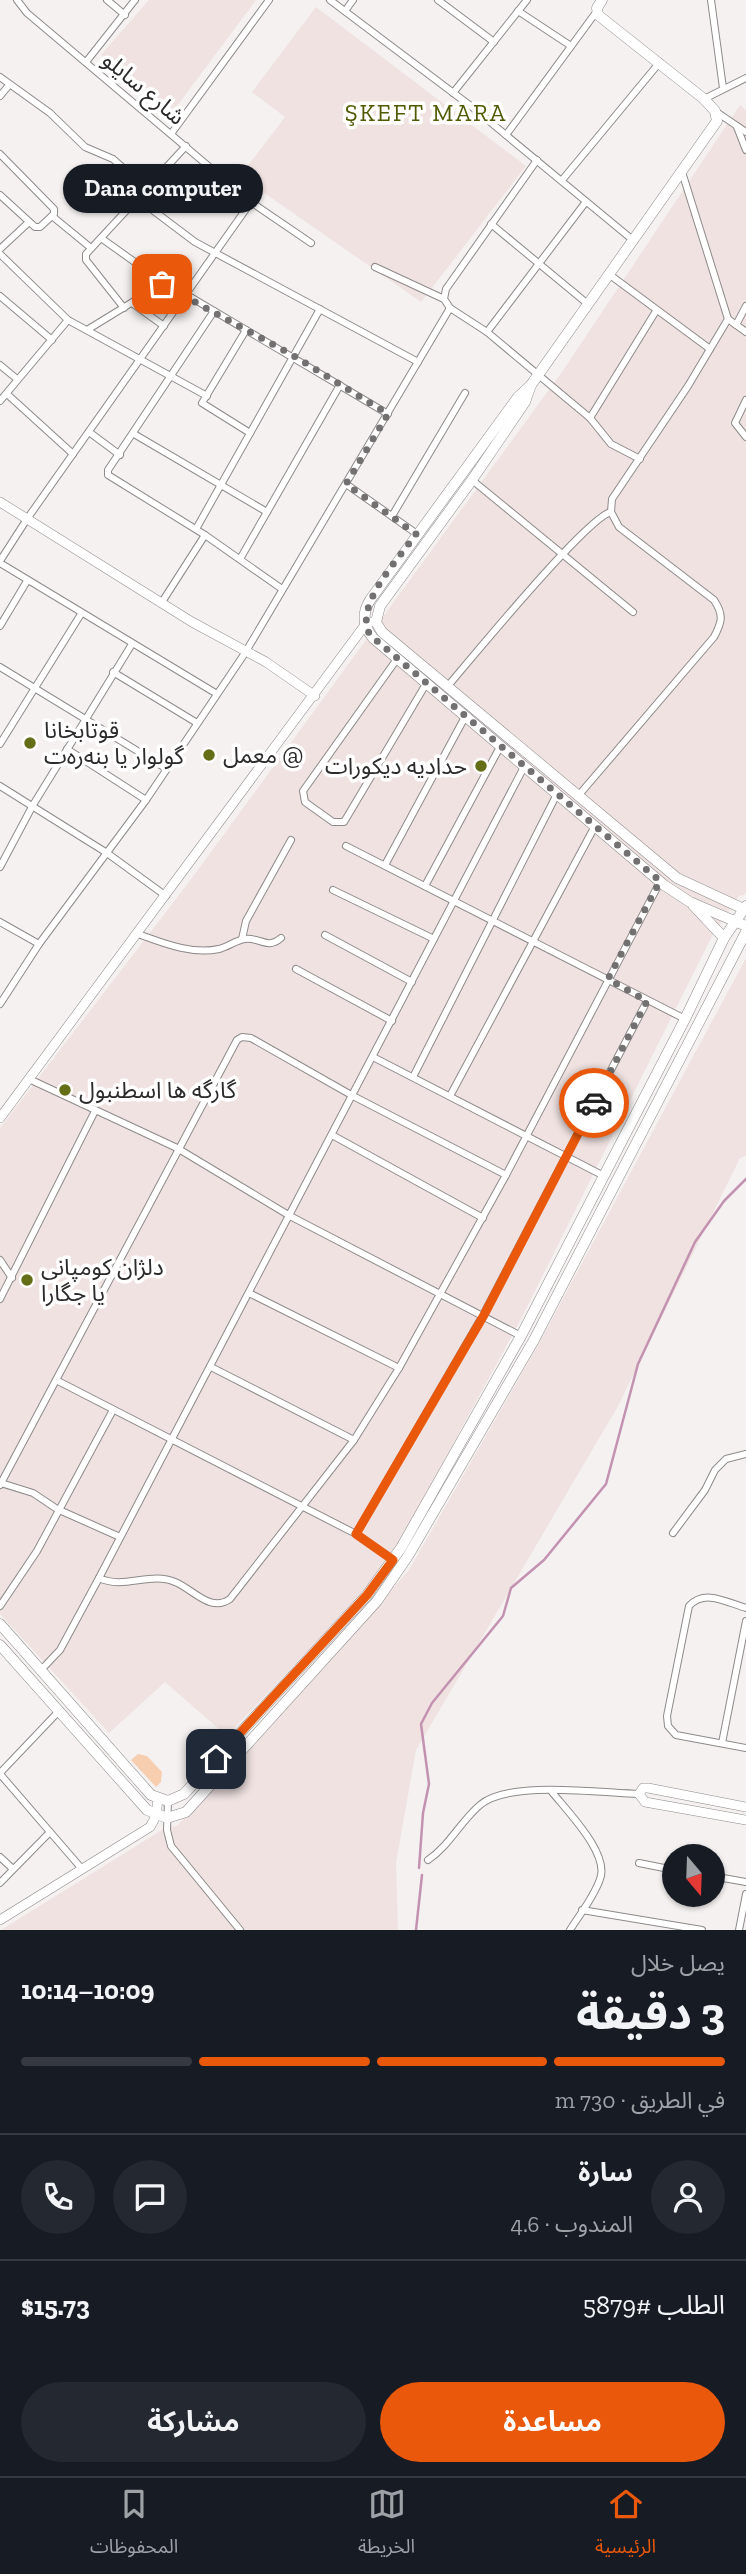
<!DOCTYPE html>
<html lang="ar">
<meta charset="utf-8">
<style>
:root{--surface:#171b24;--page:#242831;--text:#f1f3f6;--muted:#9ea1a6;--line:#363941;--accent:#ea580c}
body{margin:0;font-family:"Zilla Slab","Noto Sans Arabic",serif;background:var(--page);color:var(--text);direction:rtl;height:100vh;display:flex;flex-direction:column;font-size:26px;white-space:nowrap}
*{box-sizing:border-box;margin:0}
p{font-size:23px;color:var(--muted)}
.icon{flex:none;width:38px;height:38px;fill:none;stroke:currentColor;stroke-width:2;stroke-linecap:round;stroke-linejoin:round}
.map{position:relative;height:1930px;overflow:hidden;direction:ltr}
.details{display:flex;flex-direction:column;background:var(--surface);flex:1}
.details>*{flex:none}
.needle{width:46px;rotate:161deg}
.controls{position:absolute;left:662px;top:1844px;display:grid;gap:14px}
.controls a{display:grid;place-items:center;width:63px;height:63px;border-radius:50%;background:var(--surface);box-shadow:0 2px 5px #0004;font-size:35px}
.pin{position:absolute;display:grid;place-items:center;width:60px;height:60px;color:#fff;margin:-30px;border-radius:14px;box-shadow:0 4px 10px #0006}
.courier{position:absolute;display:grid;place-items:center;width:70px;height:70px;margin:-35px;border:5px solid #ea580c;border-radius:50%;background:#fff;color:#222;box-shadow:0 2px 9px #0007}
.bubble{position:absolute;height:49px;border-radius:24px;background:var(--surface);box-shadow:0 2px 5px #0004;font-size:23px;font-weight:700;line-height:49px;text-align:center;direction:rtl}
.headline em{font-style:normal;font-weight:700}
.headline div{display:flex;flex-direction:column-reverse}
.headline{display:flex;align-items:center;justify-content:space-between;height:119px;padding:0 21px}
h1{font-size:46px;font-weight:700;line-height:52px}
.bar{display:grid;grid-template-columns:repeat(4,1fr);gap:10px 7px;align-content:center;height:84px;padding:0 21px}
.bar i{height:9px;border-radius:5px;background:var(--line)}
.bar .current{background:var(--accent)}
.bar p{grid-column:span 4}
.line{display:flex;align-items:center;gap:18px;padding:0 21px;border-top:2px solid var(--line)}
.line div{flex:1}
.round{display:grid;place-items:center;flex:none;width:74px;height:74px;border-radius:37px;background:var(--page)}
.button{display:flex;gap:14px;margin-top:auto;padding:14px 21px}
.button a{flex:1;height:80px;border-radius:42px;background:var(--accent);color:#fff;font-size:28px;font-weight:700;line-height:80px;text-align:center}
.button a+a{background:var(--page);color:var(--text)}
.dock{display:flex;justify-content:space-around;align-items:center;height:98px;border-top:2px solid var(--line);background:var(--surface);font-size:19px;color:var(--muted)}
.dock a{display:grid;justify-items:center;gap:4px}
.dock .current{color:var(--accent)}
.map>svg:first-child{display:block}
</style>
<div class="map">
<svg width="746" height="1930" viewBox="0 0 746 1930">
<rect width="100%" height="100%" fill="#f5f1f1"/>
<!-- built -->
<g fill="#efe2e1">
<path d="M149,0H256L174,110L101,55Z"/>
<path d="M316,7L526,166L421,302L240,176L285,117L252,92Z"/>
<path d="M740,105L746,110V894L739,896L712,936L521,1319L385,1569L227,1736L165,1682L109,1733L0,1614V1128L189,882L562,372Z"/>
<path d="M746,958V1156L740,1158L618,1406L416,1750L396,1863L398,1930H1L165,1828L177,1826L409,1570L538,1345Z"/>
</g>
<!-- green -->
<path fill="#f7ceb0" d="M138,1754L147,1756L162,1772L161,1782L156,1787L131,1760Z"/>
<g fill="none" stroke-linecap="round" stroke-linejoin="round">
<!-- stream -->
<g stroke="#c392b1" stroke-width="2.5">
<path d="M419,1868L423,1813L429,1784L421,1724L432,1703L503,1616L511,1588L544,1560L606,1484L638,1364L695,1242L724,1201L746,1179"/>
<path d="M416,1930L422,1875"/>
</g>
<defs>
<g id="street">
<path d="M17,0L27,13L251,202L311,243"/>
<path d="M107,0L125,15"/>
<path d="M330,0L472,107L634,241"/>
<path d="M438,0L494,42"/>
<path d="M711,0L723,88"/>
<path d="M345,11L353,0"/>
<path d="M518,11L571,46"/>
<path d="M86,62L135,0"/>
<path d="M0,77L50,113L85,147L113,159L148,190"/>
<path d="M453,93L527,0"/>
<path d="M0,96L9,85"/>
<path d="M704,99L746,78"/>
<path d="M715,111L746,132"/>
<path d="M737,127L746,150"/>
<path d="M171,134L269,0"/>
<path d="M506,135L597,11"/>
<path d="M0,154L54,209V214L40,227H35L0,195"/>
<path d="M537,160L446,289L444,299L450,308L487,332L590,418L611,444L640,459"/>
<path d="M563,179L660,62"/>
<path d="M138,199L195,242L418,362"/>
<path d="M52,216L91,248"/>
<path d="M491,224L589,305"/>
<path d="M101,238L185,298"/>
<path d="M0,249L29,222"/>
<path d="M0,254L68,320L207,396"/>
<path d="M375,267L444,299"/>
<path d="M610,275L710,349"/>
<path d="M187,295L388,414"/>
<path d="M0,296L52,340"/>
<path d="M132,303L164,326"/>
<path d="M124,308L86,260V254L186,146"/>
<path d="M214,311L108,470V475L205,535L282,589"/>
<path d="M728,319L746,332"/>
<path d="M736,325L746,306"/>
<path d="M87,330L162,284"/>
<path d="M246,330L202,403L250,433"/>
<path d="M487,332L585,203"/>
<path d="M0,365L17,379"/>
<path d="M7,394L73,454"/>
<path d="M746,400L735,423L746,437"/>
<path d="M0,401L68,320"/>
<path d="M590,418L656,311"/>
<path d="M89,432L120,455"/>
<path d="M134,434L267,512"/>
<path d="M472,480L633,612"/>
<path d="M346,484L417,534"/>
<path d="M392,516L465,393"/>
<path d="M196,529L320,309"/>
<path d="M240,559L340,385"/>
<path d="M0,561L27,519L251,202"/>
<path d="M0,563L217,694"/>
<path d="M162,602L205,535"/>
<path d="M0,626L27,581"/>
<path d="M397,659L303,791L305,802L333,822H344L426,684"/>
<path d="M0,667L167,769"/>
<path d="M113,672L197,723"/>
<path d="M447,687C471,659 586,518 611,512"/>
<path d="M0,744L81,614"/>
<path d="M67,749L146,800"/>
<path d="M0,786L107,853L166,896"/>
<path d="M578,796L714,637C722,622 724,615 714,600L619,527L611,512L612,499L688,386L728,319L682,172"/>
<path d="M346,846L685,1019"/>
<path d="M385,865L465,717"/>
<path d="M0,867L33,805L132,644"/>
<path d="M425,886L500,747"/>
<path d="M333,890L434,939"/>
<path d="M0,922L39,944"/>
<path d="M138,934C163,943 192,955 219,949C228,947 236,940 245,939C260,937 267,950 281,938"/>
<path d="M325,935L412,982"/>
<path d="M242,939L246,921L291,840"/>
<path d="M296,969L392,1021"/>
<path d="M0,1004L39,944L146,800L245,653L450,308"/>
<path d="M373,1057L604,1176"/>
<path d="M413,1077L557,794"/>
<path d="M29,1079L177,1148L290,1216L521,1336"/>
<path d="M450,1096L595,826"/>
<path d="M332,1135L483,1218"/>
<path d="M0,1260L12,1278"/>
<path d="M249,1293L399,1368"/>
<path d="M0,1299L95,1111"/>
<path d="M211,1367L354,1440"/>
<path d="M56,1380L237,1040L242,1037L251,1038L353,1096L506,1175"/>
<path d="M1,1483L33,1493L57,1509L120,1537"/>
<path d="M0,1485L56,1380L356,1534L393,1560"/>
<path d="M673,1533L705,1490L715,1470L726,1459L746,1454"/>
<path d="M356,1534L483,1315L647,1001"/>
<path d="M99,1578C124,1590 151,1571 175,1582C193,1589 210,1613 230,1599L354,1440L399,1368L506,1175L660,882"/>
<path d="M0,1606L37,1551L113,1410"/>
<path d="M746,1608C726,1602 705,1589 689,1606L667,1716L668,1726L676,1735L746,1748"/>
<path d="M41,1670L60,1650L99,1578L524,767"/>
<path d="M722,1743L746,1621"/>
<path d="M0,1773L59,1711"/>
<path d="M0,1774L82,1869"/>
<path d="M552,1792C567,1811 610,1854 600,1879C594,1897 580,1914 570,1930"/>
<path d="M168,1801L167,1830L171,1846L240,1930"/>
<path d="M0,1857L13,1869"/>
<path d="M428,1860C450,1845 460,1822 480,1805C509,1780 600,1793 639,1794"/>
<path d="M639,1863L674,1870"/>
<path d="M712,1876L746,1882"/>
<path d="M0,1883L50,1832"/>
<path d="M582,1910L702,1930"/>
<path d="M739,1930L746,1894"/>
</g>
<g id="secondary">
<path d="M0,502L192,622L266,662L315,696"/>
<path d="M0,1118L365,625L371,622"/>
<path d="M746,1807L648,1788H643L639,1794L645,1802L746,1820"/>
<path d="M0,1920L150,1827L156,1816L158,1799"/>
</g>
<g id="primary">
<path d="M602,0L597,8L598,15L704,99L715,111L717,121L531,385L525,402L472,480L380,606L376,622L382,632L677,878L746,910"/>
<path d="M531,385L518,397L370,600C362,613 363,626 373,638L664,885L690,902L746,926"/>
<path d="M693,905L724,938"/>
<path d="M0,1624L151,1795L168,1801L184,1794L367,1595L401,1548L521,1336L685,1019L724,938L746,906"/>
<path d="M0,1645L147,1810L167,1818L186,1812L377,1601L408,1556L534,1340L746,932"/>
</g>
</defs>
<!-- street casing -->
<use href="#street" stroke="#8d8a8a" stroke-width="8"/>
<!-- secondary casing -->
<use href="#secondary" stroke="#8d8a8a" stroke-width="10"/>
<!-- primary casing -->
<use href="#primary" stroke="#8d8a8a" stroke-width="11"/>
<!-- street -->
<use href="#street" stroke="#fff" stroke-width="6"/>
<!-- secondary -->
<use href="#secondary" stroke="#fff" stroke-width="9"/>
<!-- primary -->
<use href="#primary" stroke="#fff" stroke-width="10"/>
</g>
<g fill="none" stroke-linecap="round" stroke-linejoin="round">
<!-- done -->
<path stroke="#727070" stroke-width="7" stroke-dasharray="0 12.6" d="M162,284L294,356L388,414L346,484L416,534C399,559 353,605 370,635L660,881L608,979L647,1001L594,1103"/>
<!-- route -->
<path stroke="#ea580c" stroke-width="9" d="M216,1759L367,1595L393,1560L356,1534L484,1315L594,1103"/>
</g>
<!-- markers -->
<g fill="#646e16" stroke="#fff" stroke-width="2.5">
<circle cx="30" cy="743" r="7"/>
<circle cx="209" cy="755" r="7"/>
<circle cx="481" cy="766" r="7"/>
<circle cx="65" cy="1090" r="7"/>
<circle cx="27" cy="1280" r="7"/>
</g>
<g text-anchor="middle" stroke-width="7" stroke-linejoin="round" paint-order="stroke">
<!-- street labels -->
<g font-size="23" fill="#2c2b2b" stroke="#fff">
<text transform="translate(144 88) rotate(40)" y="8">شارع سايلو</text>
</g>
<!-- poi labels -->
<g font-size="23" fill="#2c2b2b" stroke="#fff" text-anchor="start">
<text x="44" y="738">قوتابخانا<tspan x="44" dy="26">گولوار یا بنەرەت</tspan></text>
<text x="223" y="763">معمل @</text>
<text x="467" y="774" text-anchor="end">حداديه ديكورات</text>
<text x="79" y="1098">گارگه ها اسطنبول</text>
<text x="41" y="1275">دلژان کومپانی<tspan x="41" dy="26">یا جگارا</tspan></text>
</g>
<!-- neighbourhood labels -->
<g font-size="24" letter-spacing="2" fill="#515a03" stroke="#fff">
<text x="426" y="121">ŞKEFT MARA</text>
</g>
</g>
</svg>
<div class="controls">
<a><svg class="needle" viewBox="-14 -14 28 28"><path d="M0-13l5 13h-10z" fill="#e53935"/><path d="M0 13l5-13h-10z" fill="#9ea1a6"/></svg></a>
</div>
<div class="pin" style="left:162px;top:284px;background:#ea580c"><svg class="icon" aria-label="bag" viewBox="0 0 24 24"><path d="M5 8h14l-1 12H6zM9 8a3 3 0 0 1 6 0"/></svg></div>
<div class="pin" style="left:216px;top:1759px;background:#1f2937"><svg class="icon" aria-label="home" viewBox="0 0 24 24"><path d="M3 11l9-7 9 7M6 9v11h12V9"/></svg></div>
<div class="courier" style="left:594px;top:1103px"><svg class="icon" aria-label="car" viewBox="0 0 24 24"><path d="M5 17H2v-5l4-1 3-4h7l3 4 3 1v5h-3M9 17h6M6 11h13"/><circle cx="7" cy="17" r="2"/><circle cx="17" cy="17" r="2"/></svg></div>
<div class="bubble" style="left:63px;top:164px;width:200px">Dana computer</div>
</div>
<section class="details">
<div class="headline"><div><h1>3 دقيقة</h1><p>يصل خلال</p></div><em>10:09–10:14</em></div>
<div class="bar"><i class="current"></i><i class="current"></i><i class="current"></i><i></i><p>في الطريق · 730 m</p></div>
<div class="line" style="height:126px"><a class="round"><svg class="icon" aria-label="person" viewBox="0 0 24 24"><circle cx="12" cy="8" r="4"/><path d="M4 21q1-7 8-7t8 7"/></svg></a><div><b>سارة</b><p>المندوب · 4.6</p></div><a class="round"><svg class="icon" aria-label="chat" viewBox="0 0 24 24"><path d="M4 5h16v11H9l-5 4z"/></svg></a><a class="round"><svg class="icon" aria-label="phone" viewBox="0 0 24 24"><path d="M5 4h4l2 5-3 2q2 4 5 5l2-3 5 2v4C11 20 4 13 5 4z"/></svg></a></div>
<div class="line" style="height:91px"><div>الطلب #5879</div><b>$15.73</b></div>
<div class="button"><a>مساعدة</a><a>مشاركة</a></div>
</section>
<nav class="dock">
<a class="current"><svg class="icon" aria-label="home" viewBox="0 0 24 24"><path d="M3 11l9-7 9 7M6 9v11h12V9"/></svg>الرئيسية</a>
<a><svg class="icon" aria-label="map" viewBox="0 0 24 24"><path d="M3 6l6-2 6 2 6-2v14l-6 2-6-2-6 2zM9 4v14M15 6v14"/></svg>الخريطة</a>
<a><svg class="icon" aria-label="saved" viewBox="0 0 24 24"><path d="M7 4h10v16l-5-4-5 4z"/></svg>المحفوظات</a>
</nav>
